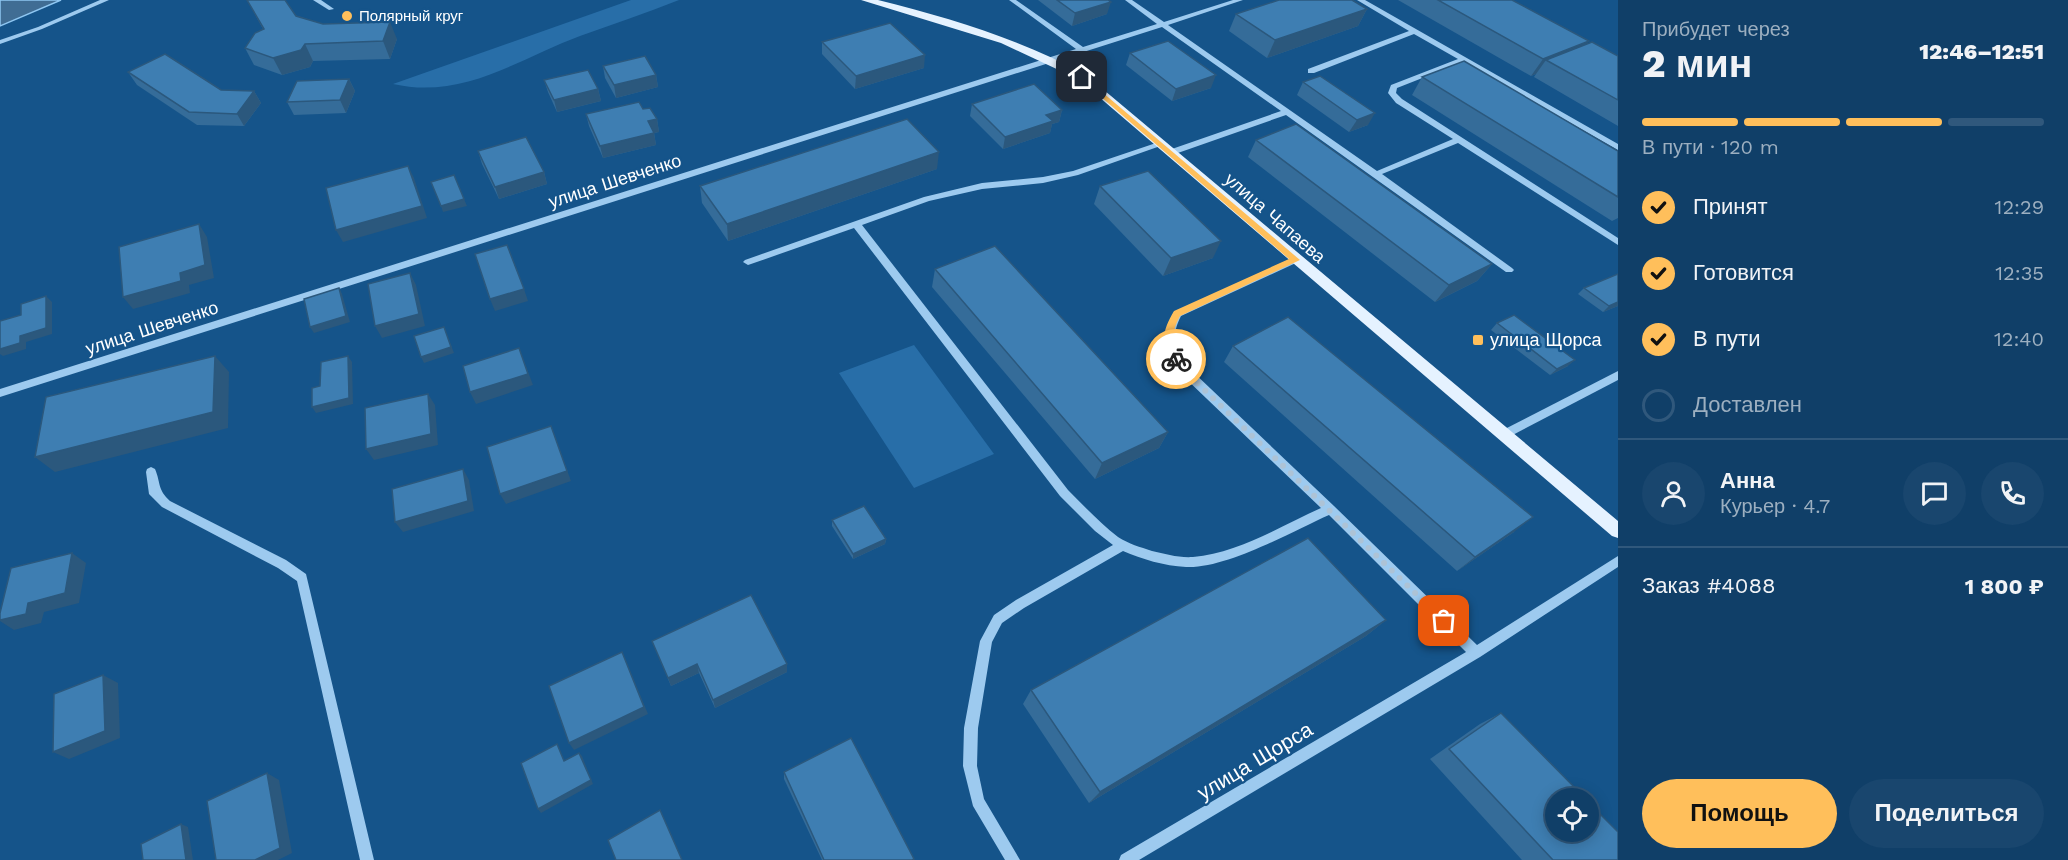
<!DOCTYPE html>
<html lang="ru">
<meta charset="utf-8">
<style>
:root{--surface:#103f68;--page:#19466e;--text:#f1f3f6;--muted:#9cafc0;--line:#30587c;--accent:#ffbf5b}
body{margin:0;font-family:"Work Sans",sans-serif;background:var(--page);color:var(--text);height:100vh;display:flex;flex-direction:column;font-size:22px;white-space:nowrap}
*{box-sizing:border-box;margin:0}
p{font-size:20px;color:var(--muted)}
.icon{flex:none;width:33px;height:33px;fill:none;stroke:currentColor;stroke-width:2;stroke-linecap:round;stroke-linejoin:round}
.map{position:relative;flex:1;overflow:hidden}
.panel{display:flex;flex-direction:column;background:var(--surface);width:450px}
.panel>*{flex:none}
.fabs{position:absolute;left:1545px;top:788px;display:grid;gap:12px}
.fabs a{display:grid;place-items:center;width:54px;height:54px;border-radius:50%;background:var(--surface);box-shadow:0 3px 15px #0003,0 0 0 2px var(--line);font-size:30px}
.pin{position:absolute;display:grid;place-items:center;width:51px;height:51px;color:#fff;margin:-26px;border-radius:12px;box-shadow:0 3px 9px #0006}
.courier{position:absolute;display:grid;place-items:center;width:60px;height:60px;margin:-30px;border:4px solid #ffbf5b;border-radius:50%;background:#fff;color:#222;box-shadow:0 2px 8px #0007}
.headline em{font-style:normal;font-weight:800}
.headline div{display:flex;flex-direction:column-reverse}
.headline{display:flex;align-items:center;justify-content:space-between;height:102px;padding:0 24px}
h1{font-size:39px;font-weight:800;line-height:45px}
.bar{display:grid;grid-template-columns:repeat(4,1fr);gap:9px 6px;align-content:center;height:72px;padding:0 24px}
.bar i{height:8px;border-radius:4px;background:var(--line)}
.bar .current{background:var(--accent)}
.bar p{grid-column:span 4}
.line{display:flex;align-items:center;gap:15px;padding:0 24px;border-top:2px solid var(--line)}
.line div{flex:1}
.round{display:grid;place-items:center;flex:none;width:63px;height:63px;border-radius:32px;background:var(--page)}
ol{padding:0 24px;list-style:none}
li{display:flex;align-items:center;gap:18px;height:66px}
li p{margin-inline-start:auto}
li .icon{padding:6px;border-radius:50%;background:var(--accent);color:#111;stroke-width:4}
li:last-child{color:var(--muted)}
li i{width:33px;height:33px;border:3px solid var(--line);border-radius:50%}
.action{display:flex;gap:12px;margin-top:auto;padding:12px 24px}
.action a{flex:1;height:69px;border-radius:36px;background:var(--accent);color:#111;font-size:24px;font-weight:800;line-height:69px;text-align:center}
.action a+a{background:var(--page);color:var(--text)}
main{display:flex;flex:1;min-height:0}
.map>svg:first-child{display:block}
</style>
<main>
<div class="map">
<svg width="1618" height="860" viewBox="0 0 1618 860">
<rect width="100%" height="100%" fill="#15548a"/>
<!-- green -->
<g fill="#286ea8">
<path d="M631,0H679C646,13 613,24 580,36C518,59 463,100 393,84Z"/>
<path d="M914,345L994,454L914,488L839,373Z"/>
</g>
<!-- water -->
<path fill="#406d94" stroke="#8fc7f2" stroke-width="1.5" d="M0,0H61L0,26Z"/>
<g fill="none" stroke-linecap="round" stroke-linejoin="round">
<!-- minor -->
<g fill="#9dcaef" fill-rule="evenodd">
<path d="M100,0H109L42,29L0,44V40L38,27Z"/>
<path d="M313,0H321L334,9L329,10Z"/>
<path d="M1009,0H1016L1083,47L1157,24L1125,0H1132L1164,22L1233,0H1243L1168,25L1377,171L1453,139L1396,103L1388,93L1391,85L1458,59L1414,34L1314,73H1308V69L1409,31L1357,0H1365L1618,144V150L1463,62L1397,88L1396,93L1402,99L1618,238V245L1458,143L1382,174L1512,268L1514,270L1512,272H1506L1286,115L1175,154H1169V150L1281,111L1162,27L0,397V389L1076,49Z"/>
<path d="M1159,142H1162L1166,144L1078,175L1043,183L982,189L929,201L862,225L1068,490C1084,506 1100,523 1118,537C1129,544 1140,547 1152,551C1165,554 1179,558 1193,557C1238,553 1281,526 1321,508L1183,376C1165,352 1158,340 1174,312L1295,257L1300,260L1298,262L1181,316C1169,340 1176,351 1191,370L1334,506L1477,645L1618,556V567L1480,657L1139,860H1119L1121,855L1466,652L1329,515C1291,532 1226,569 1186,567C1164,566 1142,559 1123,551L1024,608L1002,623L992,642L978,728L977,766L984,799L1020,860H1005L973,806L963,766L964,728L980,641L994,615L1016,600L1113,545L1095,531L1060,496L854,228L751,264L748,265L743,262L745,260L924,197L982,183L1043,177L1073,171Z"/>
<path d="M1618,371V380L1507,438H1499L1498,435L1499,432Z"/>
<path d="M151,467L155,469C161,483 157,489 170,501L286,560L306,574L374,860H360L297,581L278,568L162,507L149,494L146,472L147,469Z"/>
</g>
<!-- major -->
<path fill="#e5f2ff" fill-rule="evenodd" d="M861,0H878C950,18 1020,39 1086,75L1618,521V538L1612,536L1078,79L1001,43Z"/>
</g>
<!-- wall -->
<g fill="#356c99">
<path d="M247,0L323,24L397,39L390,59L313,61L310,67L282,75L254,65L245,48L263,29Z"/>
<path d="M1038,0H1108L1107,14L1072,26Z"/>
<path d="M1398,0H1512L1586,44L1618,56V126L1534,77L1536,74L1531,76Z"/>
<path d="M1367,9L1358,26L1267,58L1229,31L1236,14Z"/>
<path d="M822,42L924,68L855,89L822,54Z"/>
<path d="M1130,53L1211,88L1172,101L1126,65Z"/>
<path d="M603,66L656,75L658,87L616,98L605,78Z"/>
<path d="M128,72L221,90L254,91L261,103L244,126L197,125L137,85Z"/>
<path d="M1422,77L1618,151V218L1612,221L1412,95Z"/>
<path d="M349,79L355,91L346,113L294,115L287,102Z"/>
<path d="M544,80L598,89L601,101L557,112L548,92Z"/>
<path d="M1303,82L1368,125L1349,132L1297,95Z"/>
<path d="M972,104L1062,110L1059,122L1052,124L1050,133L1003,149L970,116Z"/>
<path d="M643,109L657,119L659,132L654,133L656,145L603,158L589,126L586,114Z"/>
<path d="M1256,140L1492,264L1477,281L1435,302L1248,157Z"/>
<path d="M478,151L544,172L547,184L499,199L482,164Z"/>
<path d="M937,169L728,241L702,203L700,186Z"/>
<path d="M1100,186L1213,258L1163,276L1094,204Z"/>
<path d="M935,269L1168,432L1159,448L1095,479L932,287Z"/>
<path d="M1618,274V306L1603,312L1578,294L1584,288Z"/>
<path d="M1497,323L1568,366L1550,375L1491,330Z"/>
<path d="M1233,346L1514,532L1457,571L1224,362Z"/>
<path d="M832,520L886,539L885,544L853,559L832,526Z"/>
<path d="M1386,620L1366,636L1089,803L1023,704L1031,690Z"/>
<path d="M652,641L787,664V672L715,708L699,673L671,686Z"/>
<path d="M1501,713L1618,860H1522L1430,759L1480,724Z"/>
<path d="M784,772L913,860H822L784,779Z"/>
</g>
<!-- shaded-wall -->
<g fill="#2b587d">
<path d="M1111,2L1107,14L1072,26L1075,13Z"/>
<path d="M1367,9L1358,26L1267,58L1275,40Z"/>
<path d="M390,22L397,39L390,59L383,41Z"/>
<path d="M1589,41L1576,58L1546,60L1536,74L1531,76L1543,59Z"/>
<path d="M305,44L313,61L310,67L282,75L273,58Z"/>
<path d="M925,55L924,68L855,89L856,76Z"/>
<path d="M656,75L658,87L616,98L614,85Z"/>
<path d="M1216,75L1211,88L1172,101L1176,89Z"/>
<path d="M349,79L355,91L346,113L340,100Z"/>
<path d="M598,89L601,101L557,112L554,100Z"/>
<path d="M254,91L261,103L244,126L237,114Z"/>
<path d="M1062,110L1059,122L1052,124L1050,133L1003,149L1005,137L1046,115Z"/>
<path d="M1375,113L1368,125L1349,132L1357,120Z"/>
<path d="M657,119L659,132L654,133L656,145L603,158L600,146L648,121Z"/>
<path d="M939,152L937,169L728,241L727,224Z"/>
<path d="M408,166L414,178L427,218L343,242L336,230Z"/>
<path d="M544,172L547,184L499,199L495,187Z"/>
<path d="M464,199L467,206L443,212L441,206Z"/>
<path d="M199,224L207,237L214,278L189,285L190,293L133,309L123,297L180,273Z"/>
<path d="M1221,241L1213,258L1163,276L1171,258Z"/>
<path d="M1492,264L1477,281L1435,302L1449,285Z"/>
<path d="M410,273L416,285L425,326L382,338L375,326Z"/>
<path d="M339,288L342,294L350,322L314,333L310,327Z"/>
<path d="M524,289L528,301L495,311L490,299Z"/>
<path d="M46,296L52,302V334L26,342V349L3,356L0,354V349L20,336Z"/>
<path d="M1618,302V306L1603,312L1609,306Z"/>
<path d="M444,327L454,353L424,363L421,357Z"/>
<path d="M519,348L533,385L476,404L470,392Z"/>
<path d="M215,356L229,372L228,428L55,472L35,457Z"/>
<path d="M348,356L352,362L353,404L316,413L312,407Z"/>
<path d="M1575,360L1568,366L1550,375L1557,369Z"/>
<path d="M428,394L435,405L438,445L374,460L366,449Z"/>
<path d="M551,426L571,481L506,504L500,494Z"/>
<path d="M1168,432L1159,448L1095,479L1102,463Z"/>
<path d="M463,469L469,480L474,511L403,532L395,522Z"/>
<path d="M1533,517L1514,532L1457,571L1475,557Z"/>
<path d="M886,539L885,544L853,559V554Z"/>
<path d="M72,553L86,563L79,603L44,612L41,623L14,630L0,621V620L28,603Z"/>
<path d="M1386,620L1366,636L1089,803L1100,792Z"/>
<path d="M622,652L648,714L574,750L569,743Z"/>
<path d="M697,664L699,673L671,686L668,678Z"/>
<path d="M787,664V672L715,708L713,700Z"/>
<path d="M103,675L118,683L120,738L69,759L53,752Z"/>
<path d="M579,753L582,756L593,784L541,813L538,809Z"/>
<path d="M267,773L279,780L292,853L278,860H255Z"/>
<path d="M181,824L188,827L193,860H186Z"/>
</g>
<!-- building -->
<g fill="#3e7eb2" stroke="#2b587d" stroke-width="1.5">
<path d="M247,0H285L296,16L323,24L390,22L383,41L305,44L301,50L273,58L245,48L255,33L264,29Z"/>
<path d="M1057,0H1108L1111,2L1075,13Z"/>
<path d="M1279,0H1352L1367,9L1275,40L1236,14Z"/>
<path d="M1438,0H1512L1589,41L1543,59Z"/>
<path d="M890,23L925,55L856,76L822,42Z"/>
<path d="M1168,41L1216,75L1176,89L1130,53Z"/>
<path d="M1592,42L1618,56V100L1546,60Z"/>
<path d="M165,54L221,90L254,91L237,114L189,112L128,72Z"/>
<path d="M645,56L656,75L614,85L603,66Z"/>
<path d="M1464,61L1618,151V197L1422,77Z"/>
<path d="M588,70L598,89L554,100L544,80Z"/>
<path d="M1320,76L1375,113L1357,120L1303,82Z"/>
<path d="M349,79L340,100L287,102L297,81Z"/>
<path d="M1034,84L1062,110L1046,115L1053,121L1005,137L972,104Z"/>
<path d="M639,102L643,109L650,108L657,119L648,121L654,133L600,146L586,114Z"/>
<path d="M907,119L939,152L727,224L700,186Z"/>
<path d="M1296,124L1492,264L1449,285L1256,140Z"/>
<path d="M526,137L544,172L495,187L478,151Z"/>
<path d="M408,166L422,206L336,230L326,188Z"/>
<path d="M1148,171L1221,241L1171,258L1100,186Z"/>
<path d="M454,175L464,199L441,206L431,182Z"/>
<path d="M199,224L205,265L180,273L181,281L123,297L119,247Z"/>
<path d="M507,245L524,289L490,299L475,254Z"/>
<path d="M995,246L1168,432L1102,463L935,269Z"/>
<path d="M410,273L419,314L375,326L368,284Z"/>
<path d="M1618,274V302L1609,306L1584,288Z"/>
<path d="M339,288L346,316L310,327L304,299Z"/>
<path d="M46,296V328L20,336V343L0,349V321L21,315V304Z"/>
<path d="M1514,315L1575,360L1557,369L1497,323Z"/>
<path d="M1288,317L1533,517L1475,557L1233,346Z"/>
<path d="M444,327L451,347L421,357L414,336Z"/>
<path d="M519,348L528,374L470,392L463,366Z"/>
<path d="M215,356L213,412L35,457L46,397Z"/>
<path d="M348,356L349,398L312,407V388L320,386L321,362Z"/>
<path d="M428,394L431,434L366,449L365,408Z"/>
<path d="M551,426L567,471L500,494L487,447Z"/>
<path d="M463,469L468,501L395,522L392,489Z"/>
<path d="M864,506L886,539L853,554L832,520Z"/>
<path d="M1308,538L1386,620L1100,792L1031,690Z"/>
<path d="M72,553L65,593L28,603L26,614L0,620V613L11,568Z"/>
<path d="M751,595L787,664L713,700L697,664L668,678L652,641Z"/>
<path d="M622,652L644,707L569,743L549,686Z"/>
<path d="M103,675L105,731L53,752L54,694Z"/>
<path d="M1501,713L1585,798H1556V831H1588V802L1618,832V860H1553L1449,749Z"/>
<path d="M851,738L914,859L912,860H824L784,772Z"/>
<path d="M557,744L564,761L579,753L591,780L538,809L521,763Z"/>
<path d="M267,773L280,848L255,860H216L207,801Z"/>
<path d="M660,810L682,860H616L608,840Z"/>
<path d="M181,824L186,860H143L141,844Z"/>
</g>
<!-- route -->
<path fill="#ffbf5b" d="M1082,75L1300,260L1180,316C1171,332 1171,343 1181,359L1180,362H1173C1159,343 1163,330 1174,311L1289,259L1079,78Z"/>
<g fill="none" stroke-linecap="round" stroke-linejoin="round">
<!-- done -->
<path stroke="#adc3d6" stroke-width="6" stroke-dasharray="0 10.8" d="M1176,359L1187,373L1444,621"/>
</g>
<!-- markers -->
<g fill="#ffbf5b" stroke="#15548a" stroke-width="2">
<circle cx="347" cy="16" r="6"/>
<rect x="1472" y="334" width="12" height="12" rx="3"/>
</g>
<g text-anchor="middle" stroke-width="4.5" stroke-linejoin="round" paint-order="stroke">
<!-- far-poi labels -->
<g font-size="15" fill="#fff" stroke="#15548a" text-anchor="start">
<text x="359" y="21">Полярный круг</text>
</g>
<!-- street labels -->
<g font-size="18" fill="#fff" stroke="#15548a">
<text transform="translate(615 181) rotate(-18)" y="6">улица Шевченко</text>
<text transform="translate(1275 218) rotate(41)" y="6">улица Чапаева</text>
<text transform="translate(152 328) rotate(-18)" y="6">улица Шевченко</text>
</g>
<!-- poi labels -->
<g font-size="18" fill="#fff" stroke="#15548a" text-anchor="start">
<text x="1490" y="346">улица Щорса</text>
</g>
<!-- near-street labels -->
<g font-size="21" fill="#fff" stroke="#15548a">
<text transform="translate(1255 761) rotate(-31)" y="7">улица Щорса</text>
</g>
</g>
</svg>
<div class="fabs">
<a><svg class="icon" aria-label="locate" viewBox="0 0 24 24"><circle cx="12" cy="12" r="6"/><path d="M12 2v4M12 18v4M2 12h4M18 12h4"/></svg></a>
</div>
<div class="pin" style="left:1444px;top:621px;background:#ea580c"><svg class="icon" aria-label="bag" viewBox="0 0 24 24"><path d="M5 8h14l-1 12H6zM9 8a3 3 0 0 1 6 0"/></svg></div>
<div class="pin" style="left:1082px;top:77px;background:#1f2937"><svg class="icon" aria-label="home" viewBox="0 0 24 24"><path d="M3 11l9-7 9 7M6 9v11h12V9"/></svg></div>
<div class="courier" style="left:1176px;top:359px"><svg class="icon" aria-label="bike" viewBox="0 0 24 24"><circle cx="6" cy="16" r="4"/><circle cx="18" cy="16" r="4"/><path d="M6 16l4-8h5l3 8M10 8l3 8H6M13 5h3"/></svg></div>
</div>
<section class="panel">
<div class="headline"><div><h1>2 мин</h1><p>Прибудет через</p></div><em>12:46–12:51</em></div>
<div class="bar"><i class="current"></i><i class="current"></i><i class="current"></i><i></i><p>В пути · 120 m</p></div>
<ol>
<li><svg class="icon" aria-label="check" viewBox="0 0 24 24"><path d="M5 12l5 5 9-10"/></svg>Принят<p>12:29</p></li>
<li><svg class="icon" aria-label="check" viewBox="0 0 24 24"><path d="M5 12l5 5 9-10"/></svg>Готовится<p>12:35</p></li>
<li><svg class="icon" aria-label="check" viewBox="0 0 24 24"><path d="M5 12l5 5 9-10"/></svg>В пути<p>12:40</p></li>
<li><i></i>Доставлен</li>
</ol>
<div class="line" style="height:108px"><a class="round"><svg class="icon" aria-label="person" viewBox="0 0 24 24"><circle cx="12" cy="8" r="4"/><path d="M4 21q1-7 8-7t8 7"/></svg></a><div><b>Анна</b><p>Курьер · 4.7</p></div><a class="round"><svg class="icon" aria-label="chat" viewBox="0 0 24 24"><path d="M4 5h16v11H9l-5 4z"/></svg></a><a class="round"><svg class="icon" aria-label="phone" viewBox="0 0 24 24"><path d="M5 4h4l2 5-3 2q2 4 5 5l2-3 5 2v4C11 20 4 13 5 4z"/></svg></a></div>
<div class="line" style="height:78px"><div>Заказ #4088</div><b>1 800 ₽</b></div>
<div class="action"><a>Помощь</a><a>Поделиться</a></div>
</section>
</main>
